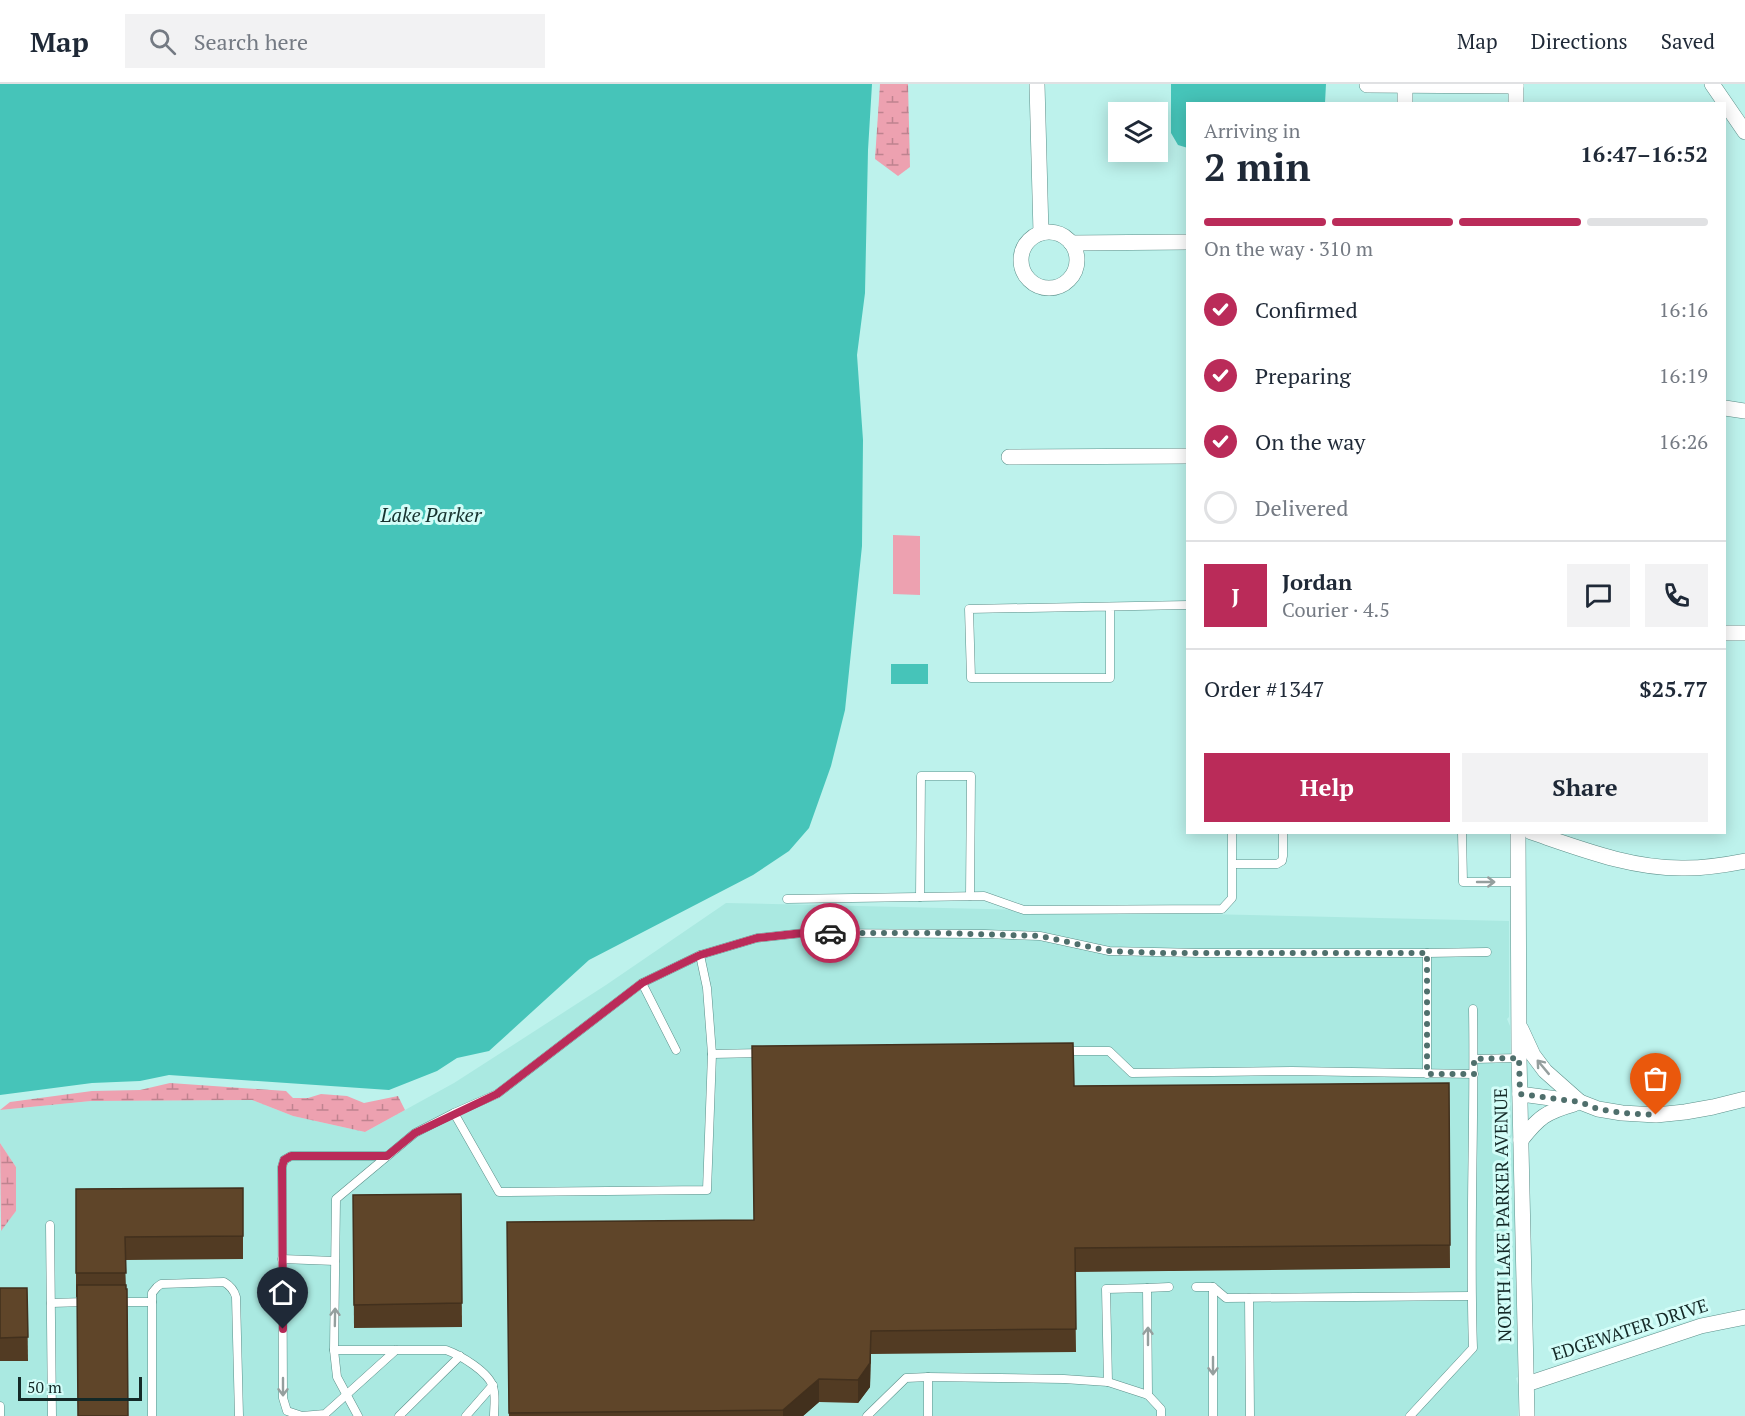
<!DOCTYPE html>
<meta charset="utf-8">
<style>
:root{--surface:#fff;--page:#f2f2f3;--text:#1f2937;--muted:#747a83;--line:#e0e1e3;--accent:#ba2b59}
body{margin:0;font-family:"PT Serif",serif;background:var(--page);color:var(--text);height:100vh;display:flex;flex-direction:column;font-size:22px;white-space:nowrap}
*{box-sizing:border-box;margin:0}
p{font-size:20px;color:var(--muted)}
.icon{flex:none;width:33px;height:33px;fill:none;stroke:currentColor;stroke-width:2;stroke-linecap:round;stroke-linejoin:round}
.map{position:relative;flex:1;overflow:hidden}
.details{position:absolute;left:1186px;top:18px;width:540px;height:732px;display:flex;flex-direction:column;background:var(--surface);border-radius:0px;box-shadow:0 3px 15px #0003}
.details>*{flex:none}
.buttons{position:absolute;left:1108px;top:18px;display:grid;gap:12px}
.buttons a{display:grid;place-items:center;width:60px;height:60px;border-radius:0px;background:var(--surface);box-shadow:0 3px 15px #0003;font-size:30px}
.scale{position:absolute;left:18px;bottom:15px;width:124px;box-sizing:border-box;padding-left:6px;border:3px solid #142927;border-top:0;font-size:16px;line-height:21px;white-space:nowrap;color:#142927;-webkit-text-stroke:4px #d3fdf8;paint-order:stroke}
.pin{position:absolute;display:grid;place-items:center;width:51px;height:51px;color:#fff;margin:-62px -26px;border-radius:50% 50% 50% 0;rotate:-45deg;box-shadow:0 0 6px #0007}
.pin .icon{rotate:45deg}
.courier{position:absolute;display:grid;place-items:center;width:60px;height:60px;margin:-30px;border:4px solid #ba2b59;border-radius:50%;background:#fff;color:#222;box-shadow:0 2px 8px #0007}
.head em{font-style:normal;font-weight:700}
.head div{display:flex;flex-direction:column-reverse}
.head{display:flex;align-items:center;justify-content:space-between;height:102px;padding:0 18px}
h1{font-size:39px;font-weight:700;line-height:45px}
.bar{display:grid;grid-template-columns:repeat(4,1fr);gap:9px 6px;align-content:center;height:72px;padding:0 18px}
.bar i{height:8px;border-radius:4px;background:var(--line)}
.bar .active{background:var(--accent)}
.bar p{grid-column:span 4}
.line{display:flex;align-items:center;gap:15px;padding:0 18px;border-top:2px solid var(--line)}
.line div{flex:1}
.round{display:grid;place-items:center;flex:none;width:63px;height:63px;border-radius:0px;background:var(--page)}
ol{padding:0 18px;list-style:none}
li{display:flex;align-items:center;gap:18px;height:66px}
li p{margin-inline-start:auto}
li .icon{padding:6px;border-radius:50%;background:var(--accent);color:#fff;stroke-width:4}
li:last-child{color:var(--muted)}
li i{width:33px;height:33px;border:3px solid var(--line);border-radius:50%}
.primary-button{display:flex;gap:12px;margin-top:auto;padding:12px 18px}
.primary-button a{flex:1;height:69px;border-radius:0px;background:var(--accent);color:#fff;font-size:24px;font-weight:700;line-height:69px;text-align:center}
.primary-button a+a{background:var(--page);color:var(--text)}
header{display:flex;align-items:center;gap:36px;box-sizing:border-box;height:84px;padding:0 30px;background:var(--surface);border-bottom:2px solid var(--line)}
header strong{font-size:28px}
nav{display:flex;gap:33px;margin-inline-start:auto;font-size:21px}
.search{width:420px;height:54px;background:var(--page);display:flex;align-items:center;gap:15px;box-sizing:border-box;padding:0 21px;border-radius:0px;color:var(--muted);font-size:22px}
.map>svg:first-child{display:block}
</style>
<header>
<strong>Map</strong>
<div class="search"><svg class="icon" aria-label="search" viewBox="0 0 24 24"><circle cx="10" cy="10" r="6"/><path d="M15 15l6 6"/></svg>Search here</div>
<nav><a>Map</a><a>Directions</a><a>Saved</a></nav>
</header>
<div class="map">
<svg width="1745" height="1332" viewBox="0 0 1745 1332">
<defs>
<pattern id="wetland-marsh" width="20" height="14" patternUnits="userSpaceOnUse" patternTransform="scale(1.5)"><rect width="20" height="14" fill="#eda1b0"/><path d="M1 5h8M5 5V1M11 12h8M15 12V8" fill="none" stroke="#bf838f"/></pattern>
</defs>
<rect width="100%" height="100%" fill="#bdf2ec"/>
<!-- built -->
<path fill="#aae9e1" d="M726,819L1509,837V933L1507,935L1510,942L1512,1052L1509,1057L1513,1060L1518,1293L1516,1294L1518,1301V1332H0V1147L16,1127V1083L0,1059V1026L91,1017L252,1016L293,1032L365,1048L454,999L606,901Z"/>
<!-- wetland -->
<g fill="url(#wetland-marsh)">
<path d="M880,0H908L910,83L898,92L875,75Z"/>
<path d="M170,999L286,1007L293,1014H308L321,1010L347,1012L364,1019L398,1012L405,1026L365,1048L293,1032L252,1016L91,1017L0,1026L10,1018L92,1007L140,1006Z"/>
<path d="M0,1059L16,1083V1127L1,1147Z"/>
</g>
<!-- park -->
<path fill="#eda1b0" d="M893,451L920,452V511L893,510Z"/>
<!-- water -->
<g fill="#46c4b9">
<path d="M0,0H872L868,66L865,209L857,271L863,356L862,462L845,626L831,682L809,744L789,767L753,791L589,876L489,967L457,974L437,987L389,1006L169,991L140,997L92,999L0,1011Z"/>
<path d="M1171,0H1326L1325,19L1188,20V64L1178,61L1171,49Z"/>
<rect x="891" y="580" width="37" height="20"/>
</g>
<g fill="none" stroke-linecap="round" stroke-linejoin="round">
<defs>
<g id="service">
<path d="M1110,523V594H971L969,525L1188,521"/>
<path d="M1462,748L1463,798H1518"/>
<path d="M1233,780H1277L1282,777L1283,772V748"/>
<path d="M920,813L921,692H971L970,812"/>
<path d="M787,815L984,812L1024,826L1222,825L1232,814V748"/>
<path d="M1427,869L1487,868"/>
<path d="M700,871L707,904L712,970L762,969"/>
<path d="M642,899L676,966"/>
<path d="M1064,967H1109L1132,989L1292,987L1474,990"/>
<path d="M1474,975L1519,974"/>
<path d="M454,1029L499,1108L707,1106L712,970"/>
<path d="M387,1072H291L284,1076L282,1083L283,1314L287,1327L302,1332L325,1330L396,1266"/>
<path d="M50,1141L52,1332"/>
<path d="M282,1175L335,1177"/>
<path d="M1196,1203H1213L1226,1214L1471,1212"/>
<path d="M1147,1204L1169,1203"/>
<path d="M1249,1214L1250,1332"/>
<path d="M118,1218H152"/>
<path d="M51,1219L85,1218"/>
<path d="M334,1266H446C460,1271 489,1288 493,1303C496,1312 494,1323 494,1332"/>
<path d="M928,1293V1332"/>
<path d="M1108,1298L1106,1205L1147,1204L1148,1311"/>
<path d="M0,1322V1332"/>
<path d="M152,1332V1209L157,1203L161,1200L224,1198C231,1202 234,1206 236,1213L239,1332"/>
<path d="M358,1332L337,1293L334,1266L336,1115L415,1049L454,1029L497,1010L642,899L700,871L757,854L803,849L985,850L1040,852L1109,867L1200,869H1427V990"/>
<path d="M399,1332L460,1272"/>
<path d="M466,1332L493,1301"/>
<path d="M867,1332L906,1294L928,1293L1064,1295L1108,1298L1148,1311L1161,1325V1332"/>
<path d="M1213,1332V1203"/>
<path d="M1410,1332L1473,1264C1469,1151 1475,1038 1473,925"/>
</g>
<g id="minor">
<path d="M1037,0L1041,149"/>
<path d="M1516,0V20"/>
<path d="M1712,0L1745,48"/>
<path d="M1367,1L1516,2"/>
<path d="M1405,2V20"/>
<circle cx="1049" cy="176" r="28"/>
<path d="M1071,159L1188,158"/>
<path d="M1725,324L1745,327"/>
<path d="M1009,373L1188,372"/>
<path d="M1725,549H1745"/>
<path d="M1518,748L1519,974L1527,1332"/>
<path d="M1531,748C1581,765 1632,785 1685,784C1705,784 1725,781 1745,777"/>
<path d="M1521,945L1533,971L1545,987L1580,1018"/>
<path d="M1520,1010L1580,1018L1598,1025L1622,1029L1656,1031L1685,1028L1713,1023L1745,1015"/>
<path d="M1521,1056C1539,1033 1546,1028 1574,1020"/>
<path d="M1527,1300L1701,1242L1745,1233"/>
</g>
</defs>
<!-- service casing -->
<use href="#service" stroke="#5c8f89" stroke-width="9"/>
<!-- minor casing -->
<use href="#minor" stroke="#5c8f89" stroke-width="16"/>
<!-- service -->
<use href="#service" stroke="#fff" stroke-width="8"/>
<!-- minor -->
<use href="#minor" stroke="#fff" stroke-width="15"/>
</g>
<!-- wall -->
<g fill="#523b23">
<path d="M1449,999L1450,1184L1075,1188L1076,1268L871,1270L870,1303L858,1319L819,1318L803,1332H509L507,1138L754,1136L1074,1002Z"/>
<path d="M243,1104V1175L125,1176L126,1205L76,1213V1105Z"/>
<path d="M461,1110L462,1243L354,1244L353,1111Z"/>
<path d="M0,1204H27L28,1277H0Z"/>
</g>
<!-- shaded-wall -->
<g fill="#42301d">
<path d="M871,1247L870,1303L858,1319V1296Z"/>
<path d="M819,1295V1318L803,1332H783V1326Z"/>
</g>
<!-- building -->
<g fill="#5f4529" stroke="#42301d" stroke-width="1.5">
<path d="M1073,959L1074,1002L1449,999L1450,1161L1075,1164L1076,1245L871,1247L870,1279L858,1296L819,1295L783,1326L509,1329L507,1138L754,1136L752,962Z"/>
<path d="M243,1104V1152L125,1153L126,1189H76V1105Z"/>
<path d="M461,1110L462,1219L354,1221L353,1111Z"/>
<path d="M77,1201H126V1205H127L128,1332H78Z"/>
<path d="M0,1204H27L28,1253L0,1254Z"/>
</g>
<!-- one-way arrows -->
<defs><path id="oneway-shaft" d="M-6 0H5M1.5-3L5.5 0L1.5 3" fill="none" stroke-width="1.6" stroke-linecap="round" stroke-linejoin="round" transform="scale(1.5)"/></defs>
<g stroke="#959f9e">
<use href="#oneway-shaft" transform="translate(1486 798)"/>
<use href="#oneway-shaft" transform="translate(1543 983) rotate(-130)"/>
<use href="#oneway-shaft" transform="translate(335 1233) rotate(-89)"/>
<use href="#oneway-shaft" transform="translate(1148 1252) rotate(-90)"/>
<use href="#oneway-shaft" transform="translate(1213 1282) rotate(90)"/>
<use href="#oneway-shaft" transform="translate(283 1303) rotate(90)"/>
</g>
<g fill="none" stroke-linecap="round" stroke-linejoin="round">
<!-- done -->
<path stroke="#4f6f6c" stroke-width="6" stroke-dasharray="0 10.8" d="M830,849H941L1040,852L1109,867L1157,869H1427V990H1474V975L1519,974L1520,1010L1580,1018L1598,1025L1622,1029L1656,1031"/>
<!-- route -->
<path stroke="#ba2b59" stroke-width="8" d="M283,1245L282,1083L284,1076L291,1072H387L415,1049L497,1010L642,899L700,871L757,854L803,849H830"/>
</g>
<g text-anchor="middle" stroke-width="6" stroke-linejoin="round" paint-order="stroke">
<!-- street labels -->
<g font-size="18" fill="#142927" stroke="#d3fdf8">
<text transform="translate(1503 1131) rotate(-91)" y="6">NORTH LAKE PARKER AVENUE</text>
<text transform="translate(1630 1246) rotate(-18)" y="6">EDGEWATER DRIVE</text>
</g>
<!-- water labels -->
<g font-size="20" font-style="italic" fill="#17322f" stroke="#d3fdf8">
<text x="431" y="438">Lake Parker</text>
</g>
</g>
</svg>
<div class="buttons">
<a><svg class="icon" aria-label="layers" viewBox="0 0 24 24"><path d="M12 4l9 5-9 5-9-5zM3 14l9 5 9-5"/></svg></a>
</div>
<div class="scale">50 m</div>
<div class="pin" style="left:1656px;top:1031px;background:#ea580c"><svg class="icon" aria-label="bag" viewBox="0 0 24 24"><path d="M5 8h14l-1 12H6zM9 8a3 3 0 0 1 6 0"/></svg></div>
<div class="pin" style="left:283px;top:1245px;background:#1f2937"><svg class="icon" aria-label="home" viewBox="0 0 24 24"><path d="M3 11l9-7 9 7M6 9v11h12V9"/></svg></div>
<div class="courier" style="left:830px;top:849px"><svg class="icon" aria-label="car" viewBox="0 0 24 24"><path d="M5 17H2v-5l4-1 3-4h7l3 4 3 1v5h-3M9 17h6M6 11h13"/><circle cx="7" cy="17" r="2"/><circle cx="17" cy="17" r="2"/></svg></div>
<section class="details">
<div class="head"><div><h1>2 min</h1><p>Arriving in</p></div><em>16:47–16:52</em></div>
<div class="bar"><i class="active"></i><i class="active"></i><i class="active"></i><i></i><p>On the way · 310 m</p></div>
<ol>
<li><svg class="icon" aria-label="check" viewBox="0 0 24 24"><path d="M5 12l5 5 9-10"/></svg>Confirmed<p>16:16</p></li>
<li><svg class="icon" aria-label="check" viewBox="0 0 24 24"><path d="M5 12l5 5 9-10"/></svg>Preparing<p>16:19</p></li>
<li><svg class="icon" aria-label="check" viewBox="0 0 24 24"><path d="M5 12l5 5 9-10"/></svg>On the way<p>16:26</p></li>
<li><i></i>Delivered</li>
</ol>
<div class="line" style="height:108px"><b class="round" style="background:var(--accent);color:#fff">J</b><div><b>Jordan</b><p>Courier · 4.5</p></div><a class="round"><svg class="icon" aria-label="chat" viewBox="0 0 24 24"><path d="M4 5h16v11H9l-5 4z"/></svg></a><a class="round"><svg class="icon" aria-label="phone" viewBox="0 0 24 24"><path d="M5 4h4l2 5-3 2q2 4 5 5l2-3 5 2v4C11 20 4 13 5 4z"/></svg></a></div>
<div class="line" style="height:78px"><div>Order #1347</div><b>$25.77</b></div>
<div class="primary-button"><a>Help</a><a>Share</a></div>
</section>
</div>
